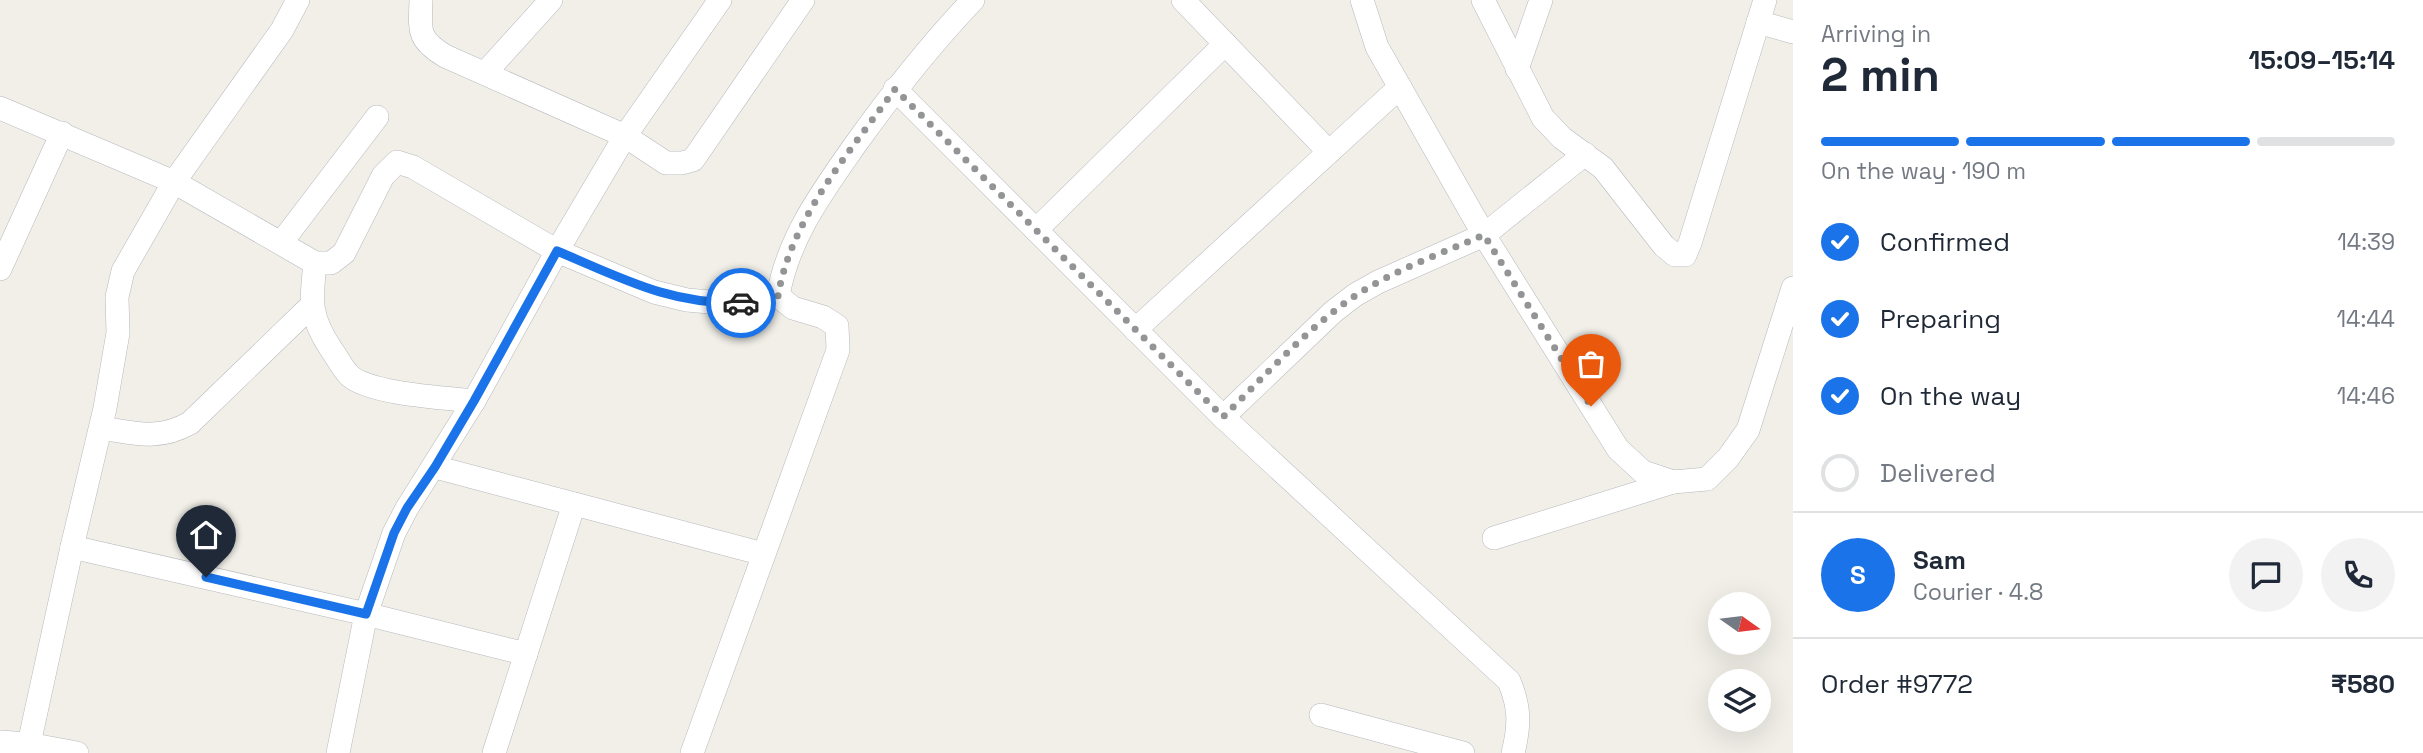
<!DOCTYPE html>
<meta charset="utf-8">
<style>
:root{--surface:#fff;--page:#f2f2f3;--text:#1f2937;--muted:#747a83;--line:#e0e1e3;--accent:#1a73e8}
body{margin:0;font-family:"Space Grotesk",sans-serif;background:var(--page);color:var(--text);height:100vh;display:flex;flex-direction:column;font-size:26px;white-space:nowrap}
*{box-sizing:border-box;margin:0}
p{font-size:23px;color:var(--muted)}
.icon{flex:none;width:38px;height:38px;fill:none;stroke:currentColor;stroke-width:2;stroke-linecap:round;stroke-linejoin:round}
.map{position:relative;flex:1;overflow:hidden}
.drawer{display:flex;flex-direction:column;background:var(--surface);width:630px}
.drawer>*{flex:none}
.needle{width:46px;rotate:104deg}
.tools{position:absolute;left:1708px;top:592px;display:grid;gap:14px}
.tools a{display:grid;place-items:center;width:63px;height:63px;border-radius:50%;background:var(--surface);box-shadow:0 7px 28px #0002;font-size:35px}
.pin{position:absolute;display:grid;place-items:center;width:60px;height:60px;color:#fff;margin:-72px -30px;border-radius:50% 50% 50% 0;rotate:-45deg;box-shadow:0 0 7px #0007}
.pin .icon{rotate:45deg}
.courier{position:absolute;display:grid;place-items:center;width:70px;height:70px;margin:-35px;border:5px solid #1a73e8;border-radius:50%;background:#fff;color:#222;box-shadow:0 2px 9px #0007}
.head em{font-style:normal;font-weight:700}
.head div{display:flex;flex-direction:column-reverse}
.head{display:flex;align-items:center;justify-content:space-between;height:119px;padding:0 28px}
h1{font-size:46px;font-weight:700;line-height:52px}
.bar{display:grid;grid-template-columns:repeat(4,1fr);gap:10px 7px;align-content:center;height:84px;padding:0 28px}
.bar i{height:9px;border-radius:5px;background:var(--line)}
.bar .current{background:var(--accent)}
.bar p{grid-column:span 4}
.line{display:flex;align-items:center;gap:18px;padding:0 28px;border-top:2px solid var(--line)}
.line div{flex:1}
.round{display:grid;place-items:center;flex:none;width:74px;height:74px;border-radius:37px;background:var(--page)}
ol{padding:0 28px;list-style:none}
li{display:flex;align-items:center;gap:21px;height:77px}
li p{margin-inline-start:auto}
li .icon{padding:7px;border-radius:50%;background:var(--accent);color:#fff;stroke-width:4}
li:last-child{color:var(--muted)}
li i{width:38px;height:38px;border:4px solid var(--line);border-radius:50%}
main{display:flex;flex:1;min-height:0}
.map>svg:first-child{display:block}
</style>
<main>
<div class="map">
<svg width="1793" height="753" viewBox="0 0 1793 753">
<rect width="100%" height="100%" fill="#f1efe8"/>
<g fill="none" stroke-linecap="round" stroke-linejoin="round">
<defs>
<g id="street">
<path d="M421,0C420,31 417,39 445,56L625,136L666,163H682L693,160L803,0"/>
<path d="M1183,0L1329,152"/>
<path d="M1362,0L1377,47L1484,235L1618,449L1643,472L1673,482L1707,479L1728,458L1748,430L1793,288"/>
<path d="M1483,0L1543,118L1562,138L1603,168L1664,246L1675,255H1685L1690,243L1765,0"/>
<path d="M1758,22L1793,32"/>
<path d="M1517,69L1541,0"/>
<path d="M485,73L551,0"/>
<path d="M895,89L1223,417L1509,681C1520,707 1520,725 1513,753"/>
<path d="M0,108L174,182L315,263H331L344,253L383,176L397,162L413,167L557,251L654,292L687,300L721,303H745L778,296"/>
<path d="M1036,230L1225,44"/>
<path d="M281,243L377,117"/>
<path d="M315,263C311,301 309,316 331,349C337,357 342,368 349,375C368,394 447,398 474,401"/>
<path d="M0,269L62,133"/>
<path d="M1135,330L1400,87"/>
<path d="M1223,417L1333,312L1355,295L1378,282L1484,235L1585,154"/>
<path d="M101,428C135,433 158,441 190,423L312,305"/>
<path d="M435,467L763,554"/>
<path d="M1494,538L1673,482"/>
<path d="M72,547L366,614L526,654"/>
<path d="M1321,715L1463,753"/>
<path d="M0,742L28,744L77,753"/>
<path d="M27,753L72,547L105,408L118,333L117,297L123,271L174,182L282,30L298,0"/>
<path d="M338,753L366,614L394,533L407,508L474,401L557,251L625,136L720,0"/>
<path d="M494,753L574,504"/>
<path d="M692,753L838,350L837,326L823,317L793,308L778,296C788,238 822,192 855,145C893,92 928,47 973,0"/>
</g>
</defs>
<!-- street casing -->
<use href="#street" stroke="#b5b8bc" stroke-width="24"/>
<!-- street -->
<use href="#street" stroke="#fff" stroke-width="23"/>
</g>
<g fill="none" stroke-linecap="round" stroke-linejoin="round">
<!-- done -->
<path stroke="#929495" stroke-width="7" stroke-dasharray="0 12.6" d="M741,303L778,296C791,218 850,152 895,89L1223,417C1264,377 1310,325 1358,294C1397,269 1442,253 1484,235L1591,406"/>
<!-- route -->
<path stroke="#1a73e8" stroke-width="9" d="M206,577L366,614L394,533L407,508L435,467L474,401L557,251C622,278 668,304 741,303"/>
</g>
</svg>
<div class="tools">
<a><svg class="needle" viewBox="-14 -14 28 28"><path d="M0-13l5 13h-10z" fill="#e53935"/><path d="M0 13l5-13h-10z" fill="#747a83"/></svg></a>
<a><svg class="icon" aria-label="layers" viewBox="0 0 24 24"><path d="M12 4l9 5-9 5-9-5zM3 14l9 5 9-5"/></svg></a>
</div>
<div class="pin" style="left:1591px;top:406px;background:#ea580c"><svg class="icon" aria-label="bag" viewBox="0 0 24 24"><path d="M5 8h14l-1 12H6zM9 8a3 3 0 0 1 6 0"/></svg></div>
<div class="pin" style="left:206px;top:577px;background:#1f2937"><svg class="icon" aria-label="home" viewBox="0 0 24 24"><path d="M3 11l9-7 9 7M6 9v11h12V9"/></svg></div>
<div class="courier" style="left:741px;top:303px"><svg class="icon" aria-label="car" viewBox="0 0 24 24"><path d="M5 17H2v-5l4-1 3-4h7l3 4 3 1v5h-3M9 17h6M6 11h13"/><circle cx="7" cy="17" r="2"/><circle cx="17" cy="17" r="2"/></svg></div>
</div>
<section class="drawer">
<div class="head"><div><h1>2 min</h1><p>Arriving in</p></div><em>15:09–15:14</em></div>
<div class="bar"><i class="current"></i><i class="current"></i><i class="current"></i><i></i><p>On the way · 190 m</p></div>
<ol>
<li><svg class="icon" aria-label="check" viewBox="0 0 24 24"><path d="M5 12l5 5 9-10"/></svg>Confirmed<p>14:39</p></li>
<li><svg class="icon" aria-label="check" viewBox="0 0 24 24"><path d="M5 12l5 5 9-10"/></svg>Preparing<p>14:44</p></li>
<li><svg class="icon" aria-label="check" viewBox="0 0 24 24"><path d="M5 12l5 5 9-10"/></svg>On the way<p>14:46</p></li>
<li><i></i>Delivered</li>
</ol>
<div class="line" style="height:126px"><b class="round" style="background:var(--accent);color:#fff">S</b><div><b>Sam</b><p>Courier · 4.8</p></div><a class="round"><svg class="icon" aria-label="chat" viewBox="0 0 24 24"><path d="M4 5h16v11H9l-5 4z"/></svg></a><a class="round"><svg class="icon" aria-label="phone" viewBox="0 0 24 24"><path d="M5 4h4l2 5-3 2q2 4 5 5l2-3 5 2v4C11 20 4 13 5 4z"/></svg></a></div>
<div class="line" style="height:91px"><div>Order #9772</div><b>₹580</b></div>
</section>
</main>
